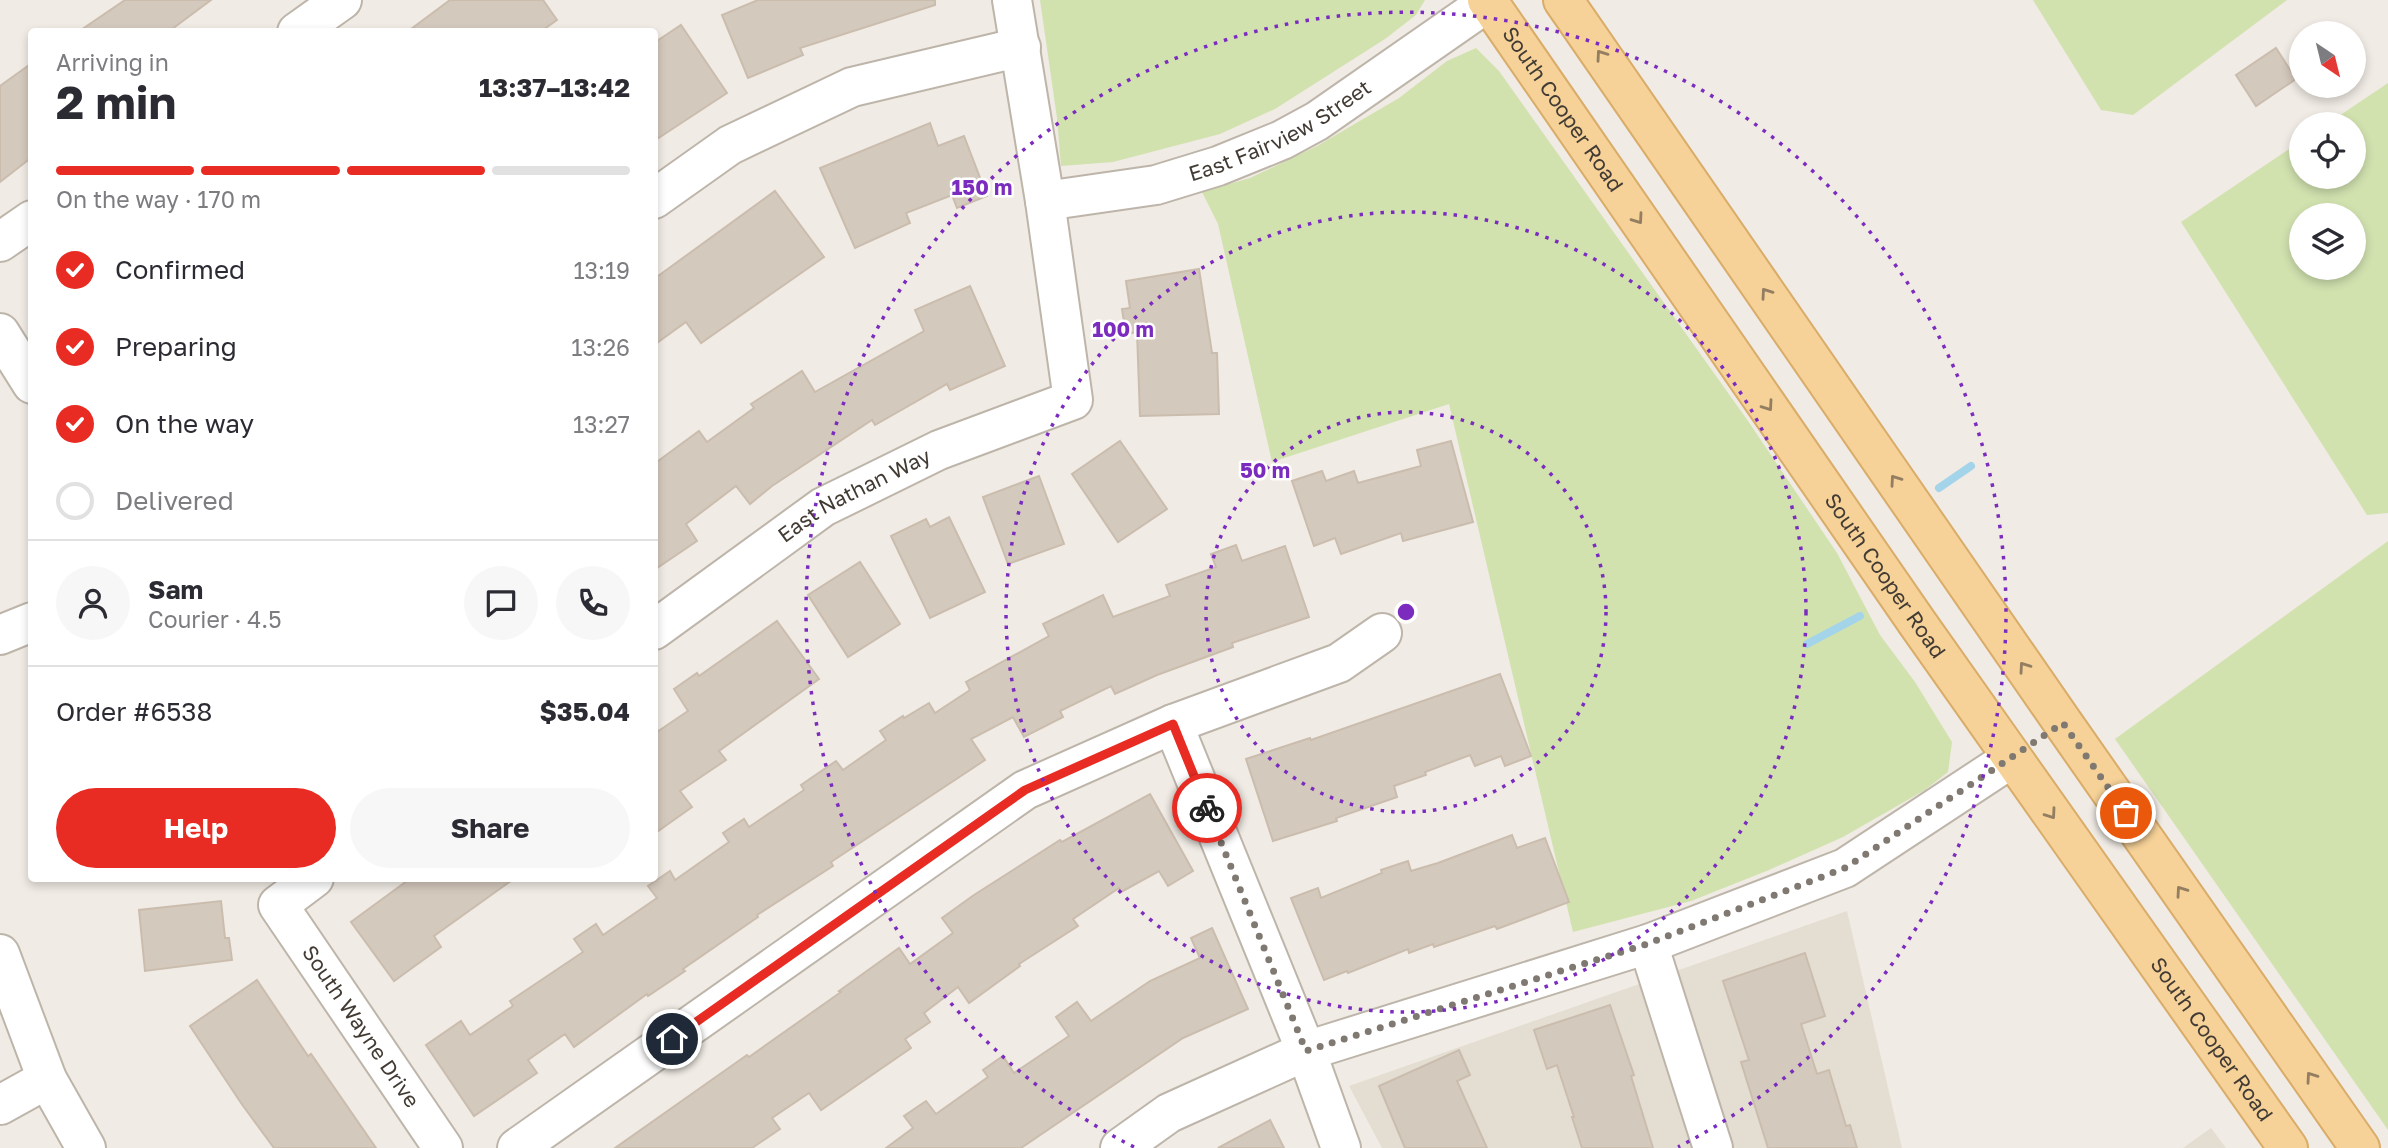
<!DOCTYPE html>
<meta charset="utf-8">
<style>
:root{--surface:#fff;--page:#f7f7f7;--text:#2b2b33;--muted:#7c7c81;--line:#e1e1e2;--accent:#e82c23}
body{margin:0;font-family:"Golos Text",sans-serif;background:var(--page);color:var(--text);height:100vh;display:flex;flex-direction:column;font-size:26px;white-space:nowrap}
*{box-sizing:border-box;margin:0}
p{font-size:23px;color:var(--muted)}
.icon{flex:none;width:38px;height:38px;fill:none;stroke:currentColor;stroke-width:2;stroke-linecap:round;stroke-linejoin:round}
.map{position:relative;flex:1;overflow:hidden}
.panel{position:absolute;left:28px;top:28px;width:630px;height:854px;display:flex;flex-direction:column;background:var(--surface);border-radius:7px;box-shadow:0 4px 10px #0003}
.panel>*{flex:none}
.needle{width:46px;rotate:145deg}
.controls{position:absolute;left:2289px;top:21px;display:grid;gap:14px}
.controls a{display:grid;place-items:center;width:77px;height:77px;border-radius:50%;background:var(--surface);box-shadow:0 4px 10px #0003;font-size:35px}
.pin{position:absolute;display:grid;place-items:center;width:60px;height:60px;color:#fff;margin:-30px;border:4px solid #fff;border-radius:50%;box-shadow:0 2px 7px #0007}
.courier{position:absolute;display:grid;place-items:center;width:70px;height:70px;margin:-35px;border:5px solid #e82c23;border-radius:50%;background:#fff;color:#222;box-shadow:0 2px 9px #0007}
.head em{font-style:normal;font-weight:700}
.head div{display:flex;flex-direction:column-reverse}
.head{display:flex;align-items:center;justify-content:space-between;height:119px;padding:0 28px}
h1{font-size:46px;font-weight:700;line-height:52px}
.bar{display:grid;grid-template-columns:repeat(4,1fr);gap:10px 7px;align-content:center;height:84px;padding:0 28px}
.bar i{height:9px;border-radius:5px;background:var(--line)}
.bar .on{background:var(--accent)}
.bar p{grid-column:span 4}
.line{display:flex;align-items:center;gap:18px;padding:0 28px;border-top:2px solid var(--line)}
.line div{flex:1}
.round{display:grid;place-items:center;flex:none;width:74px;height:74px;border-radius:37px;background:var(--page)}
ol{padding:0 28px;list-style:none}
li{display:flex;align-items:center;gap:21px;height:77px}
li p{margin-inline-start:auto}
li .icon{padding:7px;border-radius:50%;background:var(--accent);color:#fff;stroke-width:4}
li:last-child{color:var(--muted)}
li i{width:38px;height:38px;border:4px solid var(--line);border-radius:50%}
.primary-button{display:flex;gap:14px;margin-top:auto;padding:14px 28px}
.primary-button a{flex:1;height:80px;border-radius:42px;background:var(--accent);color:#fff;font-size:28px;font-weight:700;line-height:80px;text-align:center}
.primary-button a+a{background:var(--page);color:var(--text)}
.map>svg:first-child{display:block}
</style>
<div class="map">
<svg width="2388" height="1148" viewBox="0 0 2388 1148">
<rect width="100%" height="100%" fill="#f0ebe4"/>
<!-- residential -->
<g fill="#e4ddd2">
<path d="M1847,911L1902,1148H1382L1349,1086Z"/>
<path d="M2211,1128L2226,1148H2183Z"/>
</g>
<!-- green -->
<g fill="#d1e2af" fill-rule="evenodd">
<path d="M1040,0H1425L1416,15L1385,39L1275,109L1220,134L1113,162L1061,166L1057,118Z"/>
<path d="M2033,0H2287L2133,115L2101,110Z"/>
<path d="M1476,48L1499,71L1748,421L1837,553L1880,635L1915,682L1952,742L1948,772L1925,790L1843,837L1769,870L1691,901L1573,932L1449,404L1272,462L1218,224L1202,192L1250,178L1317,146L1399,98L1447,61Z"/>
<path d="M2388,83V513L2367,515L2181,222L2301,141V177H2354V124H2327ZM2354,215V268H2301V215Z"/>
<path d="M2388,541V1130L2115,739Z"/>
</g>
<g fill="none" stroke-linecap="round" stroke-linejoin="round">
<!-- stream -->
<g stroke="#a4d4e9" stroke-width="8">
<path d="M1939,488L1971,466"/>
<path d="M1807,644L1860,616"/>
</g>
</g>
<!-- building -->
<g fill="#d4c9bd" stroke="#cbbdae" stroke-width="2">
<path d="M125,0H211L168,32H78Z"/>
<path d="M450,0H543L557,20L540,32H407Z"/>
<path d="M758,0H935V5L800,48L803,55L748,78L722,15Z"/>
<path d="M681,25L727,93L654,141V43Z"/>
<path d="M2276,48L2296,79L2256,106L2236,75Z"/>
<path d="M32,63V157L0,182V86Z"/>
<path d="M930,123L938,146L964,136L987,196L957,208L952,195L906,213L910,223L855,248L820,168Z"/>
<path d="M775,191L824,257L701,343L686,322L654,345V279Z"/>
<path d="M1199,269L1212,353H1217L1219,414L1140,416L1137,332L1126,334L1122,309L1130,308L1126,281Z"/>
<path d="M970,286L1005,366L950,390L947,384L875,425L872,420L772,486L750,504L736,486L686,524L697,541L654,570V464L699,431L707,442L754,408L751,404L802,371L815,392L924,331L915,310Z"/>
<path d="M1120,441L1167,509L1118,542L1072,474Z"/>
<path d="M1451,441L1473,522L1403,541L1401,533L1341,554L1335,538L1314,546L1292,481L1322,471L1326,481L1354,471L1358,483L1421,466L1417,450Z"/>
<path d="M1039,476L1064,544L1008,564L983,497Z"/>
<path d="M949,517L985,592L930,618L891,536L926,519L930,527Z"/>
<path d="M1236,545L1242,561L1285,546L1309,617L1232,643L1233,647L1157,675L1115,694L1111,686L1060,711L1063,717L1024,737L1013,717L971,739L985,760L831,862L833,866L757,915L758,917L683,969L685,971L648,996L647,994L574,1047L565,1034L528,1060L537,1073L474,1116L426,1045L461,1021L470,1035L513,1006L510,1001L583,952L574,939L596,924L603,935L657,898L648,886L670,871L675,880L729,842L723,833L744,819L749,827L804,790L801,785L836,761L843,770L886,740L880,731L903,716L904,718L929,703L935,713L970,690L966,682L1049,636L1043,624L1103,595L1113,617L1170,596L1166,585L1216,567L1211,554Z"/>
<path d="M860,562L900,624L848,657L808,595Z"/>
<path d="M777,621L819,679L719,751L726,760L680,791L692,807L654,834V734L688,711L674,689L697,673L699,676Z"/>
<path d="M1500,674L1531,756L1505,766L1501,756L1475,766L1470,755L1425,772L1426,775L1394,786L1397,797L1336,818L1337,821L1273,841L1246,759L1310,738L1311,740Z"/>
<path d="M1150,794L1193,871L1168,886L1159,871L1121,892L1119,888L1073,919L1078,926L1019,964L1020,966L969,1003L958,987L924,1013L930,1022L905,1039L911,1048L821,1110L809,1093L772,1118L780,1129L752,1148H615L747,1055L749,1057L841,992L839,991L899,948L910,964L953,933L942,918L974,895L1060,840L1062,842Z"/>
<path d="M1512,835L1517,848L1545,838L1569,902L1497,929L1495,926L1434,947L1433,944L1409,953L1408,949L1348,973L1347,971L1324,980L1291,898L1318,888L1321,898L1382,873L1381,870L1408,861L1411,871L1438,863Z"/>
<path d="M411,878H515L434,936L441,947L394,981L351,922Z"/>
<path d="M221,901L225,938H229L232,960L145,971L139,910Z"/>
<path d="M1212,928L1248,1009L1183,1038L1021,1148H886L913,1128L904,1116L926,1101L936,1114L988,1077L983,1070L1003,1056L1014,1073L1069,1036L1056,1017L1077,1002L1091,1021L1150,981L1200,958L1191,938Z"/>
<path d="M1805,953L1825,1016L1801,1024L1817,1074L1829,1070L1846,1126L1850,1125L1857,1148H1768L1741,1062L1749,1060L1723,981Z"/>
<path d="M257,980L308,1056L311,1054L376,1148H274L241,1103L190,1026Z"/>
<path d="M1610,1005L1634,1075L1631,1076L1653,1148H1582L1572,1117H1574L1557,1065L1547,1069L1534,1030Z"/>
<path d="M1459,1050L1470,1075L1457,1081L1487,1148H1405L1379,1086Z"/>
<path d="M1270,1120L1284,1148H1218Z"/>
</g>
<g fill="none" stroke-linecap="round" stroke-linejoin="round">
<defs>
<g id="minor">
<path d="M297,32L342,0"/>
<path d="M654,199L730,145L852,87L1021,47"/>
<path id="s1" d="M1045,201L1156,185L1218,166L1282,140L1317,121L1491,0"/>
<path d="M0,242L32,220"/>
<path d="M0,333L32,384"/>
<path id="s2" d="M654,630L823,507L939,450L1073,400L1045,201L1012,0"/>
<path d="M0,635L32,622"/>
<path d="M1173,724L1306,1051L1341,1148"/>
<path id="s3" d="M314,878L278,905L443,1148"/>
<path d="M1648,944L1713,1148"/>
<path d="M0,954L47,1079L86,1148"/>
<path d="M0,1105L47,1079"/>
<path d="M517,1148L1025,790L1173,724L1339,663L1382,633"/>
<path d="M1120,1148L1169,1113L1306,1051L1648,944L1845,868L2012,758"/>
</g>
<g id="major">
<path id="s4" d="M1487,0L1918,624L2288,1148"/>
<path d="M1563,0L2063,723L2360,1148"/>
</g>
</defs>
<!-- minor casing -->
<use href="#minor" stroke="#beb5aa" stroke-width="42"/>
<!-- major casing -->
<use href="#major" stroke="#d9ac69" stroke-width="42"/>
<!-- minor -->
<use href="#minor" stroke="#fff" stroke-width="38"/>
<!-- major -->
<use href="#major" stroke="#f6d198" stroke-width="38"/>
</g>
<!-- one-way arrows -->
<defs><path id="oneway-chevron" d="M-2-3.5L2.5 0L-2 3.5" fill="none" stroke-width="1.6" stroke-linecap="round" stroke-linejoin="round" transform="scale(1.75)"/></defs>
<g stroke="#937e61">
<use href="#oneway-chevron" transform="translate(1601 55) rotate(-125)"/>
<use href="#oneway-chevron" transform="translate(1638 219) rotate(55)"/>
<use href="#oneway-chevron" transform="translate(1766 293) rotate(-125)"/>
<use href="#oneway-chevron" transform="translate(1768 406) rotate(55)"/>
<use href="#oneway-chevron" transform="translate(1895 480) rotate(-125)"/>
<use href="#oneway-chevron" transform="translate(2024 667) rotate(-125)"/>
<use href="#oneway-chevron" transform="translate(2051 814) rotate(55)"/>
<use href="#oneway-chevron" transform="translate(2181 891) rotate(-125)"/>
<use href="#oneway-chevron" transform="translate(2311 1077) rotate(-125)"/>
</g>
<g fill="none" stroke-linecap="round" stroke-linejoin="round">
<!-- done -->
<path stroke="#7f7972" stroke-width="7" stroke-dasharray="0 12.6" d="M1207,808L1306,1051L1647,944L1845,868L2063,723L2126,813"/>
<!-- route -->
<path stroke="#e82c23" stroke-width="9" d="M672,1039L1025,790L1173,724L1207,808"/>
</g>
<!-- distance rings -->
<g fill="none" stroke="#7b2cbf" stroke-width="3.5" stroke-dasharray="3.5 7">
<circle cx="1406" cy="612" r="200"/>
<circle cx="1406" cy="612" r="400"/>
<path d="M1134 1147A600 600 0 1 1 1678 1147"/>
</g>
<g text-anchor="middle" stroke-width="5" stroke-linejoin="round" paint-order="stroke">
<!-- street labels -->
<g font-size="21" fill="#423b34" stroke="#fff">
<text dy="7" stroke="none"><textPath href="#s4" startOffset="133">South Cooper Road</textPath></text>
<text dy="7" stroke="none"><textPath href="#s1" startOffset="248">East Fairview Street</textPath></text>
<text dy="7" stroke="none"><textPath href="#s2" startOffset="242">East Nathan Way</textPath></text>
<text dy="7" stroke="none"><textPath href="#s4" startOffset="700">South Cooper Road</textPath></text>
<text dy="7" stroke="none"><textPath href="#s3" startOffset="192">South Wayne Drive</textPath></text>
<text dy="7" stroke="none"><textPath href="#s4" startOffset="1267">South Cooper Road</textPath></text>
</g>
</g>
<circle cx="1406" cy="612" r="10" fill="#7b2cbf" stroke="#fff" stroke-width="3.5"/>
<g font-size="21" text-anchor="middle" font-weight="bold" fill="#7b2cbf" stroke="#fff" stroke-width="5" stroke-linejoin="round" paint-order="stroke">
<text x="982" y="195">150 m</text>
<text x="1123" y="337">100 m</text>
<text x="1265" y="478">50 m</text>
</g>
</svg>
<div class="controls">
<a><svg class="needle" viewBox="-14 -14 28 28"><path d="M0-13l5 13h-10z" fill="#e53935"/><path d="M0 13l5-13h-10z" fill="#7c7c81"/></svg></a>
<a><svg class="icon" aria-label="locate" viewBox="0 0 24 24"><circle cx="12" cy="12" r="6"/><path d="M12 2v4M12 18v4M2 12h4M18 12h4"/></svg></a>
<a><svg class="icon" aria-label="layers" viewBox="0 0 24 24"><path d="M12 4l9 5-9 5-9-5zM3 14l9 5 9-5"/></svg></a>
</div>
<div class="pin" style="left:2126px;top:813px;background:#ea580c"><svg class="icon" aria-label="bag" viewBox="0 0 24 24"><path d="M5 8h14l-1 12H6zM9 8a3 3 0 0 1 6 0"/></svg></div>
<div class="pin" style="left:672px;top:1039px;background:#1f2937"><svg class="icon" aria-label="home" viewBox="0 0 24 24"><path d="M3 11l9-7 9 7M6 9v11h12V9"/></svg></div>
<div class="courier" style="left:1207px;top:808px"><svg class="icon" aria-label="bike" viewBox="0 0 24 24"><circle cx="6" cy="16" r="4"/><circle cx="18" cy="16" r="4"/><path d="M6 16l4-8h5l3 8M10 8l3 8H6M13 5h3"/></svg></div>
<section class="panel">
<div class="head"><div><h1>2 min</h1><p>Arriving in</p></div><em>13:37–13:42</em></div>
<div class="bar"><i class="on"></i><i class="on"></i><i class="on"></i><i></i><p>On the way · 170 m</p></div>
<ol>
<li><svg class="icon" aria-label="check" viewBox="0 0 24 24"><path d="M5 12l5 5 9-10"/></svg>Confirmed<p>13:19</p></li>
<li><svg class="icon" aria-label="check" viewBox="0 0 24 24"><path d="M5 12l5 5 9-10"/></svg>Preparing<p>13:26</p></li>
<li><svg class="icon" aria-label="check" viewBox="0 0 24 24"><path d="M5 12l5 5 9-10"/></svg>On the way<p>13:27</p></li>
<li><i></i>Delivered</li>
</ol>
<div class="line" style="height:126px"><a class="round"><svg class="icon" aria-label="person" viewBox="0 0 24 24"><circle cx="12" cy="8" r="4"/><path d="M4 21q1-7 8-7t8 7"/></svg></a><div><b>Sam</b><p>Courier · 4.5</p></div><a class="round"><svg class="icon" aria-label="chat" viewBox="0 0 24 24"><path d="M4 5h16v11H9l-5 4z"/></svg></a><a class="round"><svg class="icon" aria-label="phone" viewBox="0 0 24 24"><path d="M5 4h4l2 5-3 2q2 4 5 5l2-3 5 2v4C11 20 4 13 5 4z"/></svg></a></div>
<div class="line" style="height:91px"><div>Order #6538</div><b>$35.04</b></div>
<div class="primary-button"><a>Help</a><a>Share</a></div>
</section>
</div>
